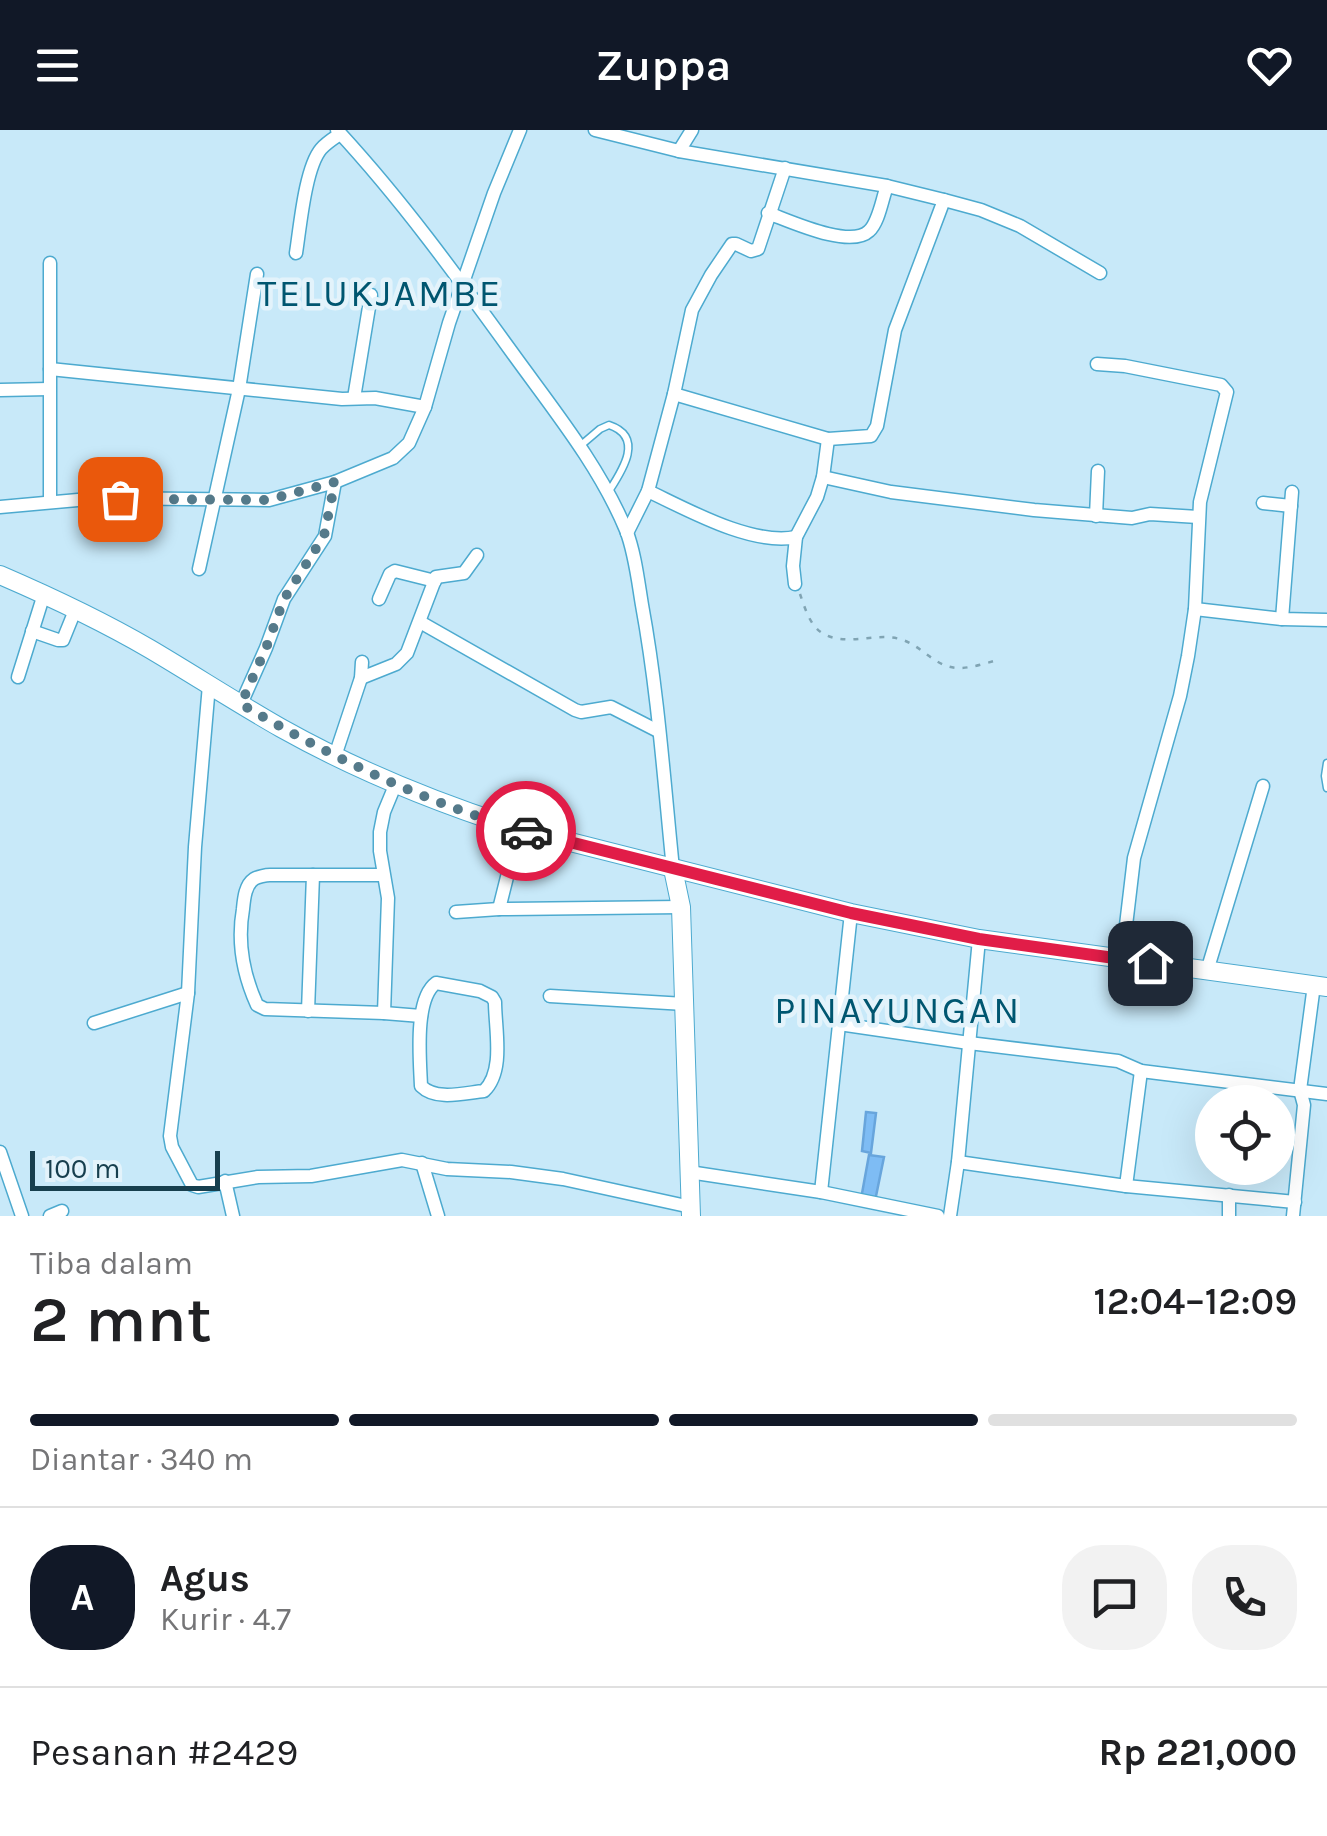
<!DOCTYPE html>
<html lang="id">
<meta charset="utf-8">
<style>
:root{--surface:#fff;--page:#f2f2f2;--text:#202124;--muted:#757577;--line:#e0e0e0;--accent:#111827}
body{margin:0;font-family:Karla,sans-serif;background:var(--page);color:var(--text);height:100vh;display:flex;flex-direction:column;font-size:38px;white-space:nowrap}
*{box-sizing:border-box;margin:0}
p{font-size:32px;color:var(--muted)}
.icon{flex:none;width:55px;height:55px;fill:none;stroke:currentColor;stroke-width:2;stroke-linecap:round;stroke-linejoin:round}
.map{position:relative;height:1086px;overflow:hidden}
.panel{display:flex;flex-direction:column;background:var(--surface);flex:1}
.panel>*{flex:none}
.tools{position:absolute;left:1195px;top:955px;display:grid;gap:20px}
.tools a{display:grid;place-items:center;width:100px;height:100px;border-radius:50%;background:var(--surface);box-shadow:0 10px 40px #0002;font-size:50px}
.scale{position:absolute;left:30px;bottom:25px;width:190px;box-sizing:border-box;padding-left:10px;border:5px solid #173f4e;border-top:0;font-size:28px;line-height:35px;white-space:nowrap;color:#173f4e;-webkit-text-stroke:8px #e3f3fb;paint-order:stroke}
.pin{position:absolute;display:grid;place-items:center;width:85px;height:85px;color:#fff;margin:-42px;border-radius:20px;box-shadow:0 5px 15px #0006}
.courier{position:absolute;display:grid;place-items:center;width:100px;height:100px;margin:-50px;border:8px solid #e11d48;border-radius:50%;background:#fff;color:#222;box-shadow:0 2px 12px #0007}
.summary em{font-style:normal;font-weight:600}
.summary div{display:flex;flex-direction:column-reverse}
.summary{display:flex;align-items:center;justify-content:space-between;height:170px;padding:0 30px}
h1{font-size:65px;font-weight:600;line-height:75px}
.bar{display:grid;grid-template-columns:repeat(4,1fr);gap:15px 10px;align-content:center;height:120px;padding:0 30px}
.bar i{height:12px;border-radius:8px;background:var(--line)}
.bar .current{background:var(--accent)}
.bar p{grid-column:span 4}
.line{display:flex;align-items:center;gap:25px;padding:0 30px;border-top:2px solid var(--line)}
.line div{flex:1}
.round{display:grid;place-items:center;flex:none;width:105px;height:105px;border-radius:40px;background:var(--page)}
header{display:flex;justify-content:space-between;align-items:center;height:130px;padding:0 30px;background:var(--accent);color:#fff;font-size:45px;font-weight:600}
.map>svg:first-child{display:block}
</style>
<header><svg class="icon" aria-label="menu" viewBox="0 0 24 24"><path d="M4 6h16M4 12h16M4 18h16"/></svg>Zuppa<svg class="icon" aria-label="heart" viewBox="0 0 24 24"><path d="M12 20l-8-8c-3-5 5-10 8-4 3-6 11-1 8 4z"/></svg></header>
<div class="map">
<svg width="1327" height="1086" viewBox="0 0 1327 1086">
<rect width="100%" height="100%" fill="#c8e9f9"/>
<!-- building -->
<g fill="#7ebcf4" stroke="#68a5dc" stroke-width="2.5">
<path d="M866,982L876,983L871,1023L862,1021Z"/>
<path d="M869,1025L884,1027L875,1071L861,1069Z"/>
</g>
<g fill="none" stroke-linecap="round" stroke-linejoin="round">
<defs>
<g id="service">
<path d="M580,316L600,299L609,295C645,307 622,341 609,361"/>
<path d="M1327,633L1325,646L1327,658"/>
</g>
<g id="minor">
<path d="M337,0C401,69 456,145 511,221C552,278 599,335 626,400C635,423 638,451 642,475C658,562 664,651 673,739"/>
<path d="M595,0L679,21L887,56L944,70L981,80L1020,96L1100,143"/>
<path d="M679,21L692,0"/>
<path d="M768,83C790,91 850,119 869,101C879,92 882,69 887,56"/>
<path d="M296,123C300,98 305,38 321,19C326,13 334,8 340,4"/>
<path d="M50,133V371"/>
<path d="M1097,234L1125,236L1221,255L1227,262L1200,372L1195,479L1188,526L1180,566L1134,728L1122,829"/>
<path d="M50,239L342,269L375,268L425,277"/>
<path d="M0,260L49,259"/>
<path d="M674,264L828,309L871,306L877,296L895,200L944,70"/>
<path d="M354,268L371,165"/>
<path d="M823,347L891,362L1034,380L1132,388L1150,384L1198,387"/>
<path d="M648,361C688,380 752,416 796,407"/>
<path d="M1263,373L1291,376"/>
<path d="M0,377L100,368L269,370L335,352L393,328L409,313L425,277L449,193L494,63L520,0"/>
<path d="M1096,386L1098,341"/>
<path d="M627,403L648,361L674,264L692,180L711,145L732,114H736L751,121L758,119L785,38"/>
<path d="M199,439L239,259L257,144"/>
<path d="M795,454L793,436L796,407L817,367L823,347L828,309"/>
<path d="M379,469L390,444L395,441L435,451"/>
<path d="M1195,479L1282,489L1327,490"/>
<path d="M1282,489L1292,362"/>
<path d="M420,492L575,580L581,582L611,577L658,601"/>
<path d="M32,501L58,510H63L76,478"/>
<path d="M18,547L44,464"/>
<path d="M361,548L396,534L407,523L436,447L464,443L477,425"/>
<path d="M209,555L195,717L188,863L170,1006L172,1017L192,1055L198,1057L258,1047L311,1046L402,1030L447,1039L511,1042L563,1049L691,1077"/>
<path d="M241,574L266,518L284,469L325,406L335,352"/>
<path d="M335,626L361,548L362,532"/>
<path d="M383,745H270C266,745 257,747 254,749C245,755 244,769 243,779C237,813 243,844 257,875L265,879L384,883L421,886"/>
<path d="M499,779L519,699"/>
<path d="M456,782L499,779L681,777"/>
<path d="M1207,841L1263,656"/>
<path d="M436,853L480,861L492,867L495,872C495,899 505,941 484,961C464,963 436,971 421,956C420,930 414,869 436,853Z"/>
<path d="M550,866L685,874"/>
<path d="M308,881L313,745"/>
<path d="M384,883L388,768L380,721V702L384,682L396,653"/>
<path d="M94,893L188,863"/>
<path d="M839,894L969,913L1118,931L1141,941L1327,964"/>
<path d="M0,1022L22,1086"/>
<path d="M958,1032L1126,1056L1295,1072"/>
<path d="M422,1033L438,1086"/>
<path d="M689,1042L821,1062L938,1086"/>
<path d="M225,1051L233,1086"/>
<path d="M1126,1056L1141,941"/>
<path d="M821,1062L851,783"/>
<path d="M50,1086L62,1081"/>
<path d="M950,1086L958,1032L979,809"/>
<path d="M1229,1086V1065"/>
<path d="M1293,1086L1304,975L1300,960L1314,855"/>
</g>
<path id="tertiary" d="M673,739L681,777L691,1086"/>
<path id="secondary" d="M0,445C51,467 102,491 150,519C194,545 237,573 281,598C356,640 437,673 519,699L851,783L979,809L1327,857"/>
</defs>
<!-- service casing -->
<use href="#service" stroke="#4daacf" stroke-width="9"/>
<!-- minor casing -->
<use href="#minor" stroke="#4daacf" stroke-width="15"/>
<!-- tertiary casing -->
<use href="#tertiary" stroke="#4daacf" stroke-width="20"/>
<!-- secondary casing -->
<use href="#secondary" stroke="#4daacf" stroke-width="20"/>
<!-- path -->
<path stroke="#80a4b3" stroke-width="2.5" stroke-dasharray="5 8" stroke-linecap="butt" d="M800,464C805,478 810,497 824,504C848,517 878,501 903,510C923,517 936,538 959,538C972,538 986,533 998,530"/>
<!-- service -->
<use href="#service" stroke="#fff" stroke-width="6"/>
<!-- minor -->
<use href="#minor" stroke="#fff" stroke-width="12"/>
<!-- tertiary -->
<use href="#tertiary" stroke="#fff" stroke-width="18"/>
<!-- secondary -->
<use href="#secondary" stroke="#fff" stroke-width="18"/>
</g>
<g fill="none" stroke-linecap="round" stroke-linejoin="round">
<!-- done -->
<path stroke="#557a8a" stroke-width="10" stroke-dasharray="0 18" d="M120,369L268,370L335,352L324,406L284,469L266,518L241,574C329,626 427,674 526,701"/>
<!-- route -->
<path stroke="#e11d48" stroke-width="12" d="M526,701L851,783L979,809L1150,833"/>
</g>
<g text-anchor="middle" stroke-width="9" stroke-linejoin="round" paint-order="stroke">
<!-- quarter labels -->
<g font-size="38" letter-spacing="2.5" fill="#005670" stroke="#e3f3fb">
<text x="380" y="176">TELUKJAMBE</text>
<text x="898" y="893">PINAYUNGAN</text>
</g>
</g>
</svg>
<div class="tools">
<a><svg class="icon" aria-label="locate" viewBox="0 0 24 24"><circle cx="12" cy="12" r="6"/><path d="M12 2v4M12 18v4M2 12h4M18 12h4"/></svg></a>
</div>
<div class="scale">100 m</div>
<div class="pin" style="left:120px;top:369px;background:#ea580c"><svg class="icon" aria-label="bag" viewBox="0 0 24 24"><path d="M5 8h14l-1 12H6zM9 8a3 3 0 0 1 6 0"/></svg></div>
<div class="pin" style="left:1150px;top:833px;background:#1f2937"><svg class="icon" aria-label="home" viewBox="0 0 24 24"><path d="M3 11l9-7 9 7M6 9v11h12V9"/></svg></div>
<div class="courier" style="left:526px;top:701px"><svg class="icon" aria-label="car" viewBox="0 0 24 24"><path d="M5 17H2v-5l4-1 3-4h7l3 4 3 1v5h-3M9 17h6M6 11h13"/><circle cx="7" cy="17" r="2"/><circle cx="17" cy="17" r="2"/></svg></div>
</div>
<section class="panel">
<div class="summary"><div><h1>2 mnt</h1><p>Tiba dalam</p></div><em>12:04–12:09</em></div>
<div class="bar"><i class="current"></i><i class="current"></i><i class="current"></i><i></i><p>Diantar · 340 m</p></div>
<div class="line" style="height:180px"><b class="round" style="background:var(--accent);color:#fff">A</b><div><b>Agus</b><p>Kurir · 4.7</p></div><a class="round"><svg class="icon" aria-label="chat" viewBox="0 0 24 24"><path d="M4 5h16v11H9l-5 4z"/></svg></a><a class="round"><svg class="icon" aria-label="phone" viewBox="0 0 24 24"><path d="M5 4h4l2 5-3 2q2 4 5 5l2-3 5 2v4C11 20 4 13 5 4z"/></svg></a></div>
<div class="line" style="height:130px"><div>Pesanan #2429</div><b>Rp 221,000</b></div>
</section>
